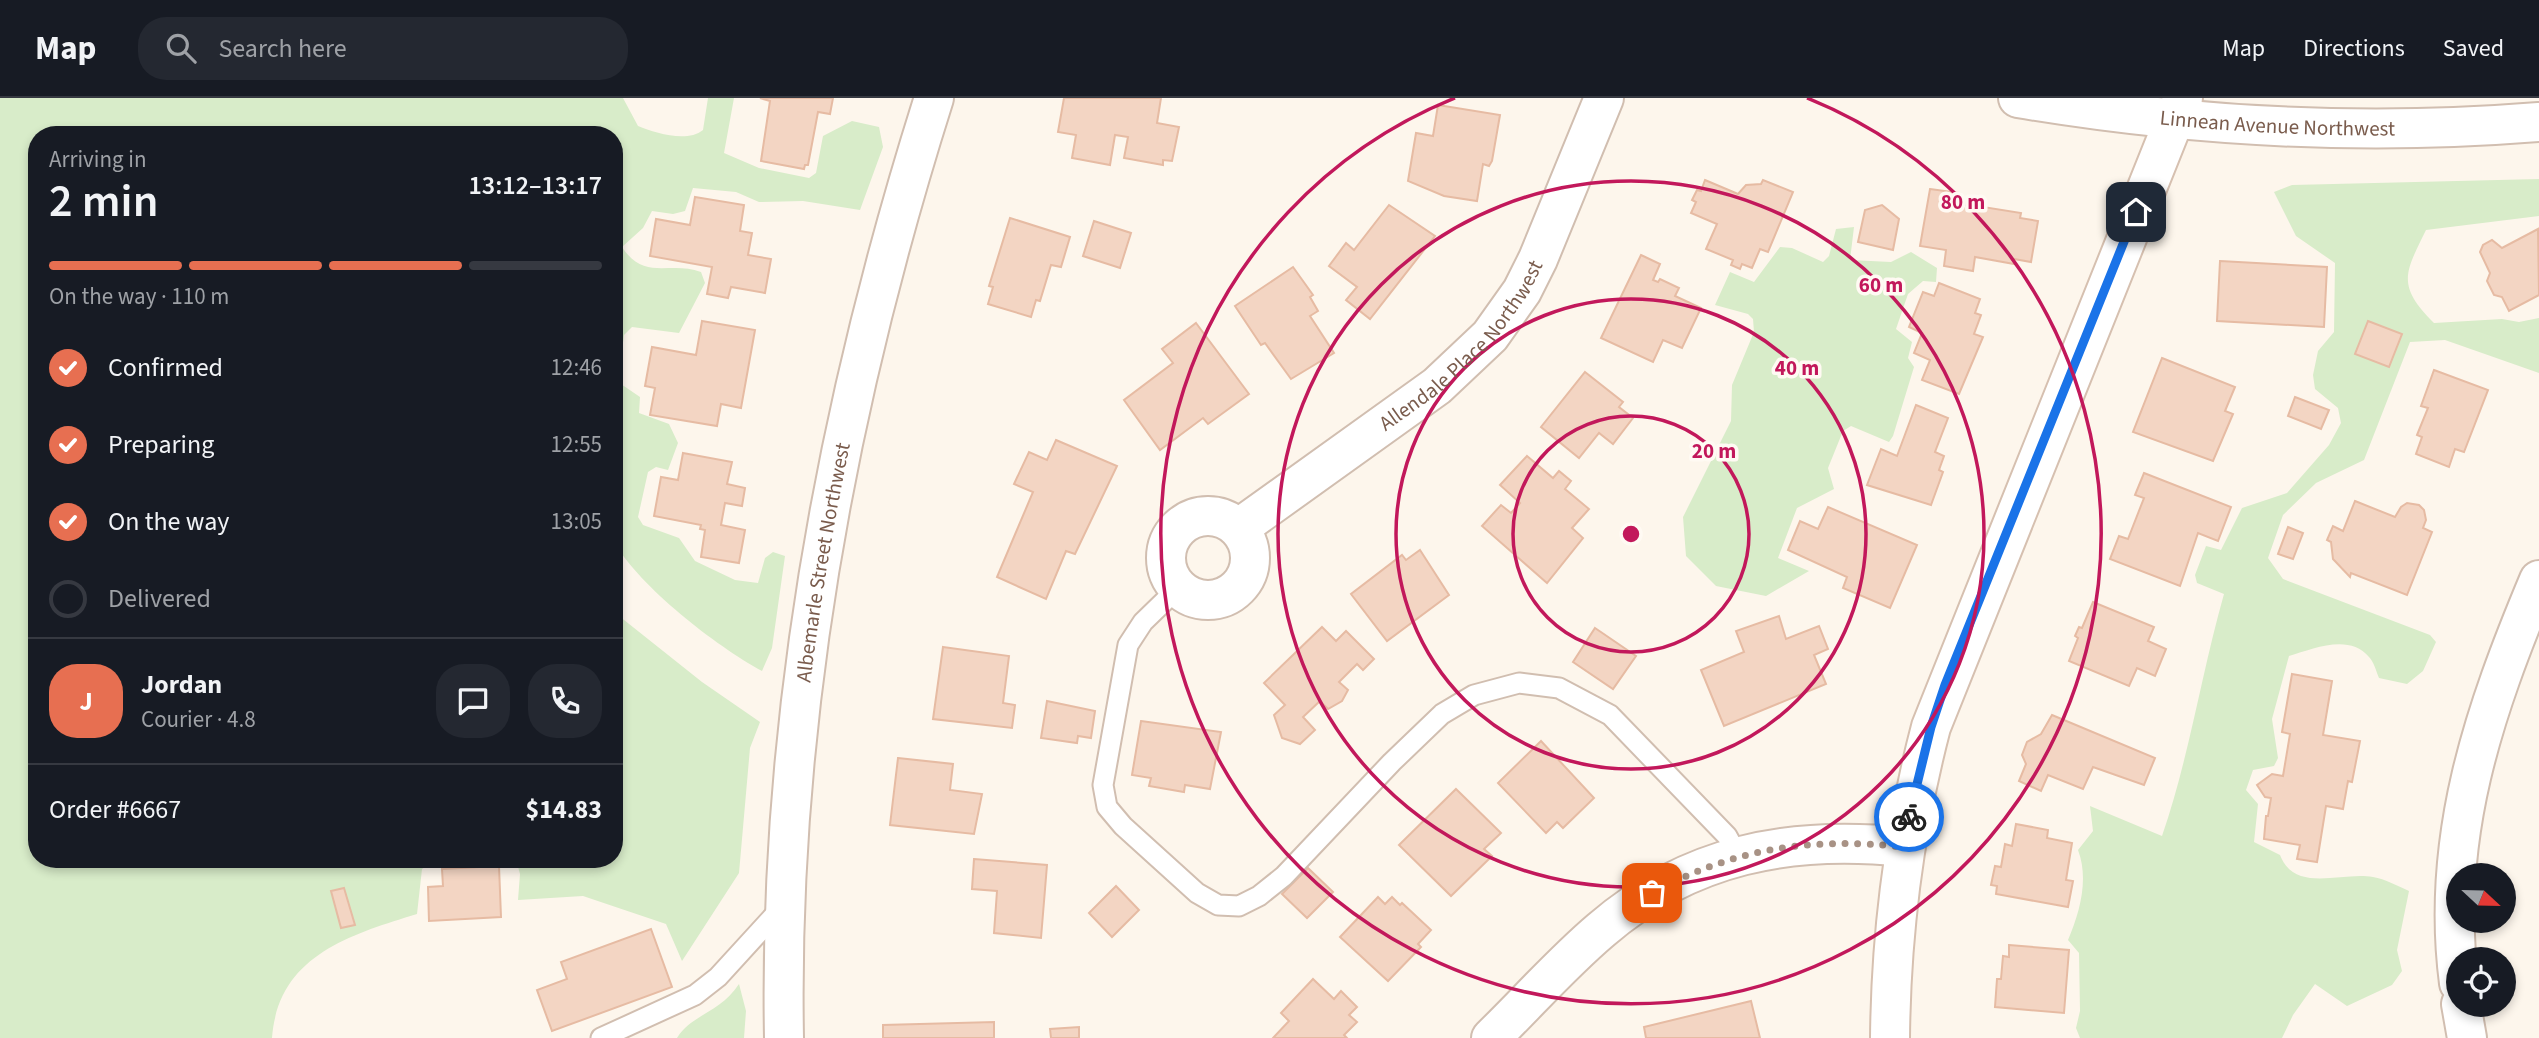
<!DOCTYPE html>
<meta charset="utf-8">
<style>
:root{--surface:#171b24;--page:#242831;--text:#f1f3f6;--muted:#9ea1a6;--line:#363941;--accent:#e76f51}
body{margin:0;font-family:"Source Sans 3",sans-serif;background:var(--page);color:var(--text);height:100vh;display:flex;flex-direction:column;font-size:26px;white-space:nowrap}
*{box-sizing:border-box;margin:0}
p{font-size:23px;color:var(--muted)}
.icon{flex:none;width:38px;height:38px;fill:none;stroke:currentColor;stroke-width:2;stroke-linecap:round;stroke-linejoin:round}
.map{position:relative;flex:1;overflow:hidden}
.drawer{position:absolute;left:28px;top:28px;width:595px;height:742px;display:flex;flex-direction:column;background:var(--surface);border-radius:28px;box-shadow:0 4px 10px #0003}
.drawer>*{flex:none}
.needle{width:46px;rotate:112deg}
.tools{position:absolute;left:2446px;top:765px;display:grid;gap:14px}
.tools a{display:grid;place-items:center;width:70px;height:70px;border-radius:50%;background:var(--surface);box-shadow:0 4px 10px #0003;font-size:35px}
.pin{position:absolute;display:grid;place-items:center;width:60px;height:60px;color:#fff;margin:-30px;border-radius:14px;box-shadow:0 4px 10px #0006}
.courier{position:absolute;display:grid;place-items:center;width:70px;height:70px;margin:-35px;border:5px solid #1a73e8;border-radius:50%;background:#fff;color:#222;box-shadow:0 2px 9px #0007}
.summary em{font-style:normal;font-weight:600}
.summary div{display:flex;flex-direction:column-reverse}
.summary{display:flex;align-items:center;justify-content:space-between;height:119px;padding:0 21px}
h1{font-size:46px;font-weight:600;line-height:52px}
.bar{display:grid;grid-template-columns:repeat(4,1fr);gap:10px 7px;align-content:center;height:84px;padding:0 21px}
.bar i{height:9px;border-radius:5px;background:var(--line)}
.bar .on{background:var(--accent)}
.bar p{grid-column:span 4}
.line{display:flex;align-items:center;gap:18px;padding:0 21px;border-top:2px solid var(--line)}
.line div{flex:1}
.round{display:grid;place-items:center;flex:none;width:74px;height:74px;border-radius:28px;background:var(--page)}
ol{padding:0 21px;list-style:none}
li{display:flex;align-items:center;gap:21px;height:77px}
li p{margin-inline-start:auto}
li .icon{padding:7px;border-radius:50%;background:var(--accent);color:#fff;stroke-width:4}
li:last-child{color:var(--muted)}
li i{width:38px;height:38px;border:4px solid var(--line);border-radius:50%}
header{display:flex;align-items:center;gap:42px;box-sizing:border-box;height:98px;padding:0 35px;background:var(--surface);border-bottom:2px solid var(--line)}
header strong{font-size:33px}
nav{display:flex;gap:38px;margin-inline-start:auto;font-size:24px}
.search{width:490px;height:63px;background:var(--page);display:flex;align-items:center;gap:18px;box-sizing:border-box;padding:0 24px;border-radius:28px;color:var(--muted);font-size:26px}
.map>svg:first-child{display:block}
</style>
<header>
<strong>Map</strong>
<div class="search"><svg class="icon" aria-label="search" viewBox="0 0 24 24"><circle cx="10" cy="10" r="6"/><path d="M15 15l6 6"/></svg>Search here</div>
<nav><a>Map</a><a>Directions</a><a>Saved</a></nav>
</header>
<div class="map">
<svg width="2539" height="940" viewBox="0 0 2539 940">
<rect width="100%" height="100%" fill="#fdf6ec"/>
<!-- green -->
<g fill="#d8ecc9">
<path d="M0,0H623L638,28C655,35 687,45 703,32L708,0H734L724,55L759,70L809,80L816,75L823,38L852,23L879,29L883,49L860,112L803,103L759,104L736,94L693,90L685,113L673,116L652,113L643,130L622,149C645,184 670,162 701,174L705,185L679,235L632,229L624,237L618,284L640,299L639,315L669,326L678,345L668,372L656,369L648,374L638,419L643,427L679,440L695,463L735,482L758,485L765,460L773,454L785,458L772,550L762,573C715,547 641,490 614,444V37H37V761H436L422,771L417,816C349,837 278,858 272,940H0Z"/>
<path d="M2539,81V118L2426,132C2405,175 2396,187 2434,225L2502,221L2519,224L2539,220V275L2445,242L2410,244L2364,362L2316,385L2283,417L2268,460L2283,481L2430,537L2436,544L2423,573L2407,586L2379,580C2376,573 2374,564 2369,559C2349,535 2313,551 2289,558L2272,621L2278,660L2274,668L2253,672L2246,692L2258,706L2254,744L2280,757C2295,796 2342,773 2373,779C2385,781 2398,788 2409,793L2397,852L2402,873L2392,887L2347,908L2315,886L2293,917L2282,940H2080L2076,930L2080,913L2079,855L2068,842C2080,814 2089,781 2078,752L2093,733L2090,708L2162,738C2189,660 2201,577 2224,496L2197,485L2195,477L2206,448L2221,452L2242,410L2287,395L2329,347L2341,325L2338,310L2315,291L2313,277L2318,253L2334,234L2335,165L2296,138L2274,94L2292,87Z"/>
<path d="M1854,129L1850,162L1891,164L1911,154L1937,170L1936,184L1923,183L1908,196L1896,231L1912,244L1908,260L1914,269L1893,338L1889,344L1851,328L1843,333L1828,370L1834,391L1797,410L1778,460L1809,473L1766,498L1716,488L1686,458L1683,419L1731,323L1732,287L1754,234L1753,221L1748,216L1715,207L1730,174L1754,184L1780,149L1792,150L1823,164L1829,158L1836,131Z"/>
<path d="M614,514L702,584L760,624L750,650L739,775L682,863L666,826L583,798L518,802L520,776L516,761H614Z"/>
<path d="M739,886L746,913L744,940H677C692,916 720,915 739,886Z"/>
</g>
<!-- building -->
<g fill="#f3d5c3" stroke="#e6bba3" stroke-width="2">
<path d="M760,0H833L830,16L818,14L808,67H805L804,71L761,63L770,3Z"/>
<path d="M1064,0H1161L1157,25L1179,29L1172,63L1163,62V67L1124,60L1128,39L1115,37L1110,67L1072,60L1076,37L1058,34Z"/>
<path d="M1438,7L1500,17L1492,63L1489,68L1483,66L1477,103L1444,98L1408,83L1416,35L1433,38Z"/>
<path d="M1705,82L1738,96L1746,87L1761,86L1763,82L1793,94L1768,154L1760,151L1752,170L1742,166L1740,171L1731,167L1733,162L1706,151L1717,126L1691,115L1696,104L1692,102L1697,92L1701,93Z"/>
<path d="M1930,91L1960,95L1958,105L2021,115L2020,120L2038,123L2031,164L2014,161V166L1975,159L1973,173L1944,168L1946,152L1920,148Z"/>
<path d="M695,99L744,107L740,133L752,135L748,157L771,161L765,195L731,189L728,200L707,196L712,169L650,158L656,121L690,127Z"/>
<path d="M1389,107L1435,138L1370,221L1346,202L1357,189L1329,168L1346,145L1354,152Z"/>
<path d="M1882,107L1899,121L1893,152L1858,144L1865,112Z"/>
<path d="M1010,120L1070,139L1061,169L1051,167L1040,203L1036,202L1031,219L988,206L993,189L989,188Z"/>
<path d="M1094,123L1131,135L1120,170L1083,158Z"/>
<path d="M2538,131L2539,197L2509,213L2502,199L2494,197L2487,183L2490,175L2480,154L2483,147L2492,142L2502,150Z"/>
<path d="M1641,157L1660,166L1653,182L1658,184L1660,181L1679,190L1675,198L1701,210L1682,250L1663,242L1653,264L1601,240Z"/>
<path d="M2220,163L2327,169L2324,229L2217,223Z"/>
<path d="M1293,169L1313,197L1310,199L1318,213L1310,218L1334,255L1291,281L1265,245L1261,247L1235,208Z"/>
<path d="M1939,185L1980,201L1975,215L1981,217L1974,236L1983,239L1959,296L1922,282L1930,262L1914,255L1922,235L1909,229L1923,194L1934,198Z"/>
<path d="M702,223L755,232L741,310L721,306L717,328L650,317L655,290L645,288L652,249L696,257Z"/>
<path d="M2368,223L2402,236L2389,269L2355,256Z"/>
<path d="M1196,225L1249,296L1208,326L1203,320L1160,352L1124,302L1173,265L1162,251Z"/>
<path d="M2162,260L2235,289L2225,313L2233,316L2213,363L2133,334Z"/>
<path d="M2434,272L2488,292L2464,354L2455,351L2449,369L2416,356L2422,339L2417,337L2428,310L2421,308Z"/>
<path d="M1585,274L1623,304L1619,309L1633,320L1613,346L1599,335L1579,360L1541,329Z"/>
<path d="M2295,299L2329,312L2321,331L2288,318Z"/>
<path d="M1916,307L1948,320L1935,354L1944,358L1939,372L1943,374L1931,407L1867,387L1881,351L1897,358Z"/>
<path d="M1056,342L1117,368L1075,456L1066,453L1046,501L997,479L1033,394L1014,386L1029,354L1047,362Z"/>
<path d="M683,355L732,364L727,386L745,390L742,408L725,405L721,427L745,432L739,465L701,459L705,432L700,431L701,427L654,418L661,379L678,382Z"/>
<path d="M1527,358L1553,380L1559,373L1571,383L1565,391L1589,411L1572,430L1583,440L1547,485L1482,428L1501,407L1511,415L1520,405L1500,387Z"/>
<path d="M2144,375L2231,409L2218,443L2198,435L2180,488L2110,461L2119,438L2128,441L2144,400L2135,397Z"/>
<path d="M2355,403L2395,419L2401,409L2407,405L2419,407L2424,412L2426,422L2423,430L2432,434L2407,497L2351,475L2350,479L2333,461L2331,444L2327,442L2333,428L2343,433Z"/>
<path d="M1828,409L1917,447L1890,510L1843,490L1847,479L1788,452L1800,423L1818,431Z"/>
<path d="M2288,429L2303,435L2293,461L2278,456Z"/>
<path d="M1420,452L1449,497L1387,543L1351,496L1402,457L1406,462Z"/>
<path d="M2093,504L2154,529L2148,543L2166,551L2155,578L2137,570L2129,588L2069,563L2078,540L2075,538L2079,529L2082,530Z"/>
<path d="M1779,518L1786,541L1819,528L1828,551L1814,557L1826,586L1724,628L1701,572L1744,554L1736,533Z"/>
<path d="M1322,529L1336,543L1346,533L1374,561L1363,572L1357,566L1339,584L1348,592L1342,603L1328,611L1320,603L1303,619L1315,632L1300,646L1282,640L1274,617L1285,607L1264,585Z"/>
<path d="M1595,530L1636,558L1613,591L1573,564Z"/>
<path d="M943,549L1009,558L1003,605L1015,607L1012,630L933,621Z"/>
<path d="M2292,576L2332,583L2323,637L2360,643L2352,684L2348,683L2343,711L2326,708L2317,764L2297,761L2300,747L2264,741L2266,718H2268L2271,700L2265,699L2257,687L2272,676L2283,678L2290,636L2282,634Z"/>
<path d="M1047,603L1095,613L1091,640L1078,638L1077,645L1041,640Z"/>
<path d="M2052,617L2155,660L2144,687L2093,669L2083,691L2048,677L2041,693L2019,683L2026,666L2022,657L2027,644L2041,636Z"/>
<path d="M1141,623L1221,634L1210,691L1185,687L1184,694L1149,688L1151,680L1132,677Z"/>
<path d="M1541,643L1594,700L1563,730L1557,724L1546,735L1498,685Z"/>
<path d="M898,660L953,666L950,692L982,696L974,736L890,727Z"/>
<path d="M1456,691L1501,735L1484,751L1492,758L1451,798L1399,747Z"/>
<path d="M2016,726L2048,732L2047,740L2072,745L2066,782L2073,783L2068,809L1996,796L1997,788L1991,787L1995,768L2001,769L2005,746L2012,748Z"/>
<path d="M974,761L1047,767L1041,840L994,835L997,793L972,791Z"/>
<path d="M499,768L501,819L429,823L428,789L443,788L442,771Z"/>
<path d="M1308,770L1333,794L1307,820L1282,796Z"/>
<path d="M1116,788L1139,812L1112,839L1089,815Z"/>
<path d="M344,790L355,827L341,830L331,793Z"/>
<path d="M1378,799L1385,806L1392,799L1400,807L1402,805L1431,832L1418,846L1421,849L1388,883L1340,839Z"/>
<path d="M651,831L672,889L552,933L537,892L567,881L561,864Z"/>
<path d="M2009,847L2069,852L2064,915L1995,909L1997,881H2001L2003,858L2009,859Z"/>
<path d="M1313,881L1334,901L1341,893L1357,909L1349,917L1357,924L1344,937L1347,940H1273L1289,923L1281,915Z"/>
<path d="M1751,903L1760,940H1646L1644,929Z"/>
<path d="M994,924V940H883V927Z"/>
<path d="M1079,929V940H1051L1050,931Z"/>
</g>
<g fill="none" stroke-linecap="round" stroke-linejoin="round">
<defs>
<g id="lane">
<path d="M1178,490L1143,524L1128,547L1103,687L1107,709L1123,728L1197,795L1218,807L1239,808L1259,798L1284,778L1392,664L1442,616L1474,597L1519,585L1559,590L1610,617L1727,738L1738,758"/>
<path d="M601,940L695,897L718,879L782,809"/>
</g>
<g id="street">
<path id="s1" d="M2018,0C2190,29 2365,38 2539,24"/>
<circle cx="1208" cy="460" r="42"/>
<path id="s2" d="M1239,430L1437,288L1490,238L1522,193L1538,161L1604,0"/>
<path d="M2459,885C2440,740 2484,613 2539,482"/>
<path d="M2461,906L2467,940"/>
<path id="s3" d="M784,940C778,621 838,303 934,0"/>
<path d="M1491,940C1528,904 1562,865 1601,832C1689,756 1791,737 1904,749"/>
</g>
<path id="secondary" d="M1890,940C1891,833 1904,732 1931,629L2183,0"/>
</defs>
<!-- lane casing -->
<use href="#lane" stroke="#d1beb0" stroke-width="23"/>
<!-- street casing -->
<use href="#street" stroke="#d1beb0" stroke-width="42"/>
<!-- secondary casing -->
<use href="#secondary" stroke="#d6c0b0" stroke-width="42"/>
<!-- lane -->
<use href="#lane" stroke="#fff" stroke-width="19"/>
<!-- street -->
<use href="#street" stroke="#fff" stroke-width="38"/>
<!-- secondary -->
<use href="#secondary" stroke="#fff" stroke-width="38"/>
</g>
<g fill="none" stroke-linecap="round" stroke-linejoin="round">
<!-- done -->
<path stroke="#a89285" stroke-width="7" stroke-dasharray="0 12.6" d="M1652,795C1735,750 1810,739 1904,749L1909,719"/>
<!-- route -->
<path stroke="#1a73e8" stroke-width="9" d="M1909,719L1931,629L1945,587L2136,114"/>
</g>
<!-- distance rings -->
<g fill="none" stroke="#c2185b" stroke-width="3.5">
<circle cx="1631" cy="436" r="118"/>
<circle cx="1631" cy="436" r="235"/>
<circle cx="1631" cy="436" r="353"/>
<path d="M1807 0A470 470 0 1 1 1455 0"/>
</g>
<g text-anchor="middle" stroke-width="7" stroke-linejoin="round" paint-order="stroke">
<!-- street labels -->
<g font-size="21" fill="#7a5c4d" stroke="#fffaf3">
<text dy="7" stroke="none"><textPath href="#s1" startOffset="261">Linnean Avenue Northwest</textPath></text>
<text dy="7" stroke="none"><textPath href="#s2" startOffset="290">Allendale Place Northwest</textPath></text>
<text dy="7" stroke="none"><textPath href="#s3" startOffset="478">Albemarle Street Northwest</textPath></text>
</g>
</g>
<circle cx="1631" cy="436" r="10" fill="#c2185b" stroke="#fffaf3" stroke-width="3.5"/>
<g font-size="21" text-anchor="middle" font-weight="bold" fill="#c2185b" stroke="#fffaf3" stroke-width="7" stroke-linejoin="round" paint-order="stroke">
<text x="1963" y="111">80 m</text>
<text x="1881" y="194">60 m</text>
<text x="1797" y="277">40 m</text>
<text x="1714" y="360">20 m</text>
</g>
</svg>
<div class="tools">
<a><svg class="needle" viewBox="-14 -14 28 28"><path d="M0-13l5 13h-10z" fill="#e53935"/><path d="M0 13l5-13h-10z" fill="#9ea1a6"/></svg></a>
<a><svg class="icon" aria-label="locate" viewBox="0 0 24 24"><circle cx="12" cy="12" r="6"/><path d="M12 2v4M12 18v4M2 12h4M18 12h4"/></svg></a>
</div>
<div class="pin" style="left:1652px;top:795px;background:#ea580c"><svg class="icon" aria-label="bag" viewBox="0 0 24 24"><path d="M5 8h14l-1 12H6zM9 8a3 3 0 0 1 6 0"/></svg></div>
<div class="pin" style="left:2136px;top:114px;background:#1f2937"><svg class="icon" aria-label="home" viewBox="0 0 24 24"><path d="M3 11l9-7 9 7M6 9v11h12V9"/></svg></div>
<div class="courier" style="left:1909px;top:719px"><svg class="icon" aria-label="bike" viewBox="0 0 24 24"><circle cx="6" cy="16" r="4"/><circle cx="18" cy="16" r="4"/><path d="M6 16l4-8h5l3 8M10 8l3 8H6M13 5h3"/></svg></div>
<section class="drawer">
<div class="summary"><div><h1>2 min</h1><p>Arriving in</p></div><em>13:12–13:17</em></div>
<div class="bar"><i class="on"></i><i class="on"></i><i class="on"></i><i></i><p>On the way · 110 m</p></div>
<ol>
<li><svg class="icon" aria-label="check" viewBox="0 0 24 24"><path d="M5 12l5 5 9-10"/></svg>Confirmed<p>12:46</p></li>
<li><svg class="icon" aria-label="check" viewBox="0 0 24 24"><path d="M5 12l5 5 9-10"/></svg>Preparing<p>12:55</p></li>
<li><svg class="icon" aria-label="check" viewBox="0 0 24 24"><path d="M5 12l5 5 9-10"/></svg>On the way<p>13:05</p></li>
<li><i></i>Delivered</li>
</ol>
<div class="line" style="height:126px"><b class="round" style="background:var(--accent);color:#fff">J</b><div><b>Jordan</b><p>Courier · 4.8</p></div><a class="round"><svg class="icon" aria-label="chat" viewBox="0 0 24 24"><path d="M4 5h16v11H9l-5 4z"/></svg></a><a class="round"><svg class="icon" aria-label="phone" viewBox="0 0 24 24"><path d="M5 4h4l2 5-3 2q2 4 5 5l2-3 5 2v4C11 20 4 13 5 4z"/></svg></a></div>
<div class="line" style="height:91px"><div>Order #6667</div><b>$14.83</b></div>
</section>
</div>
